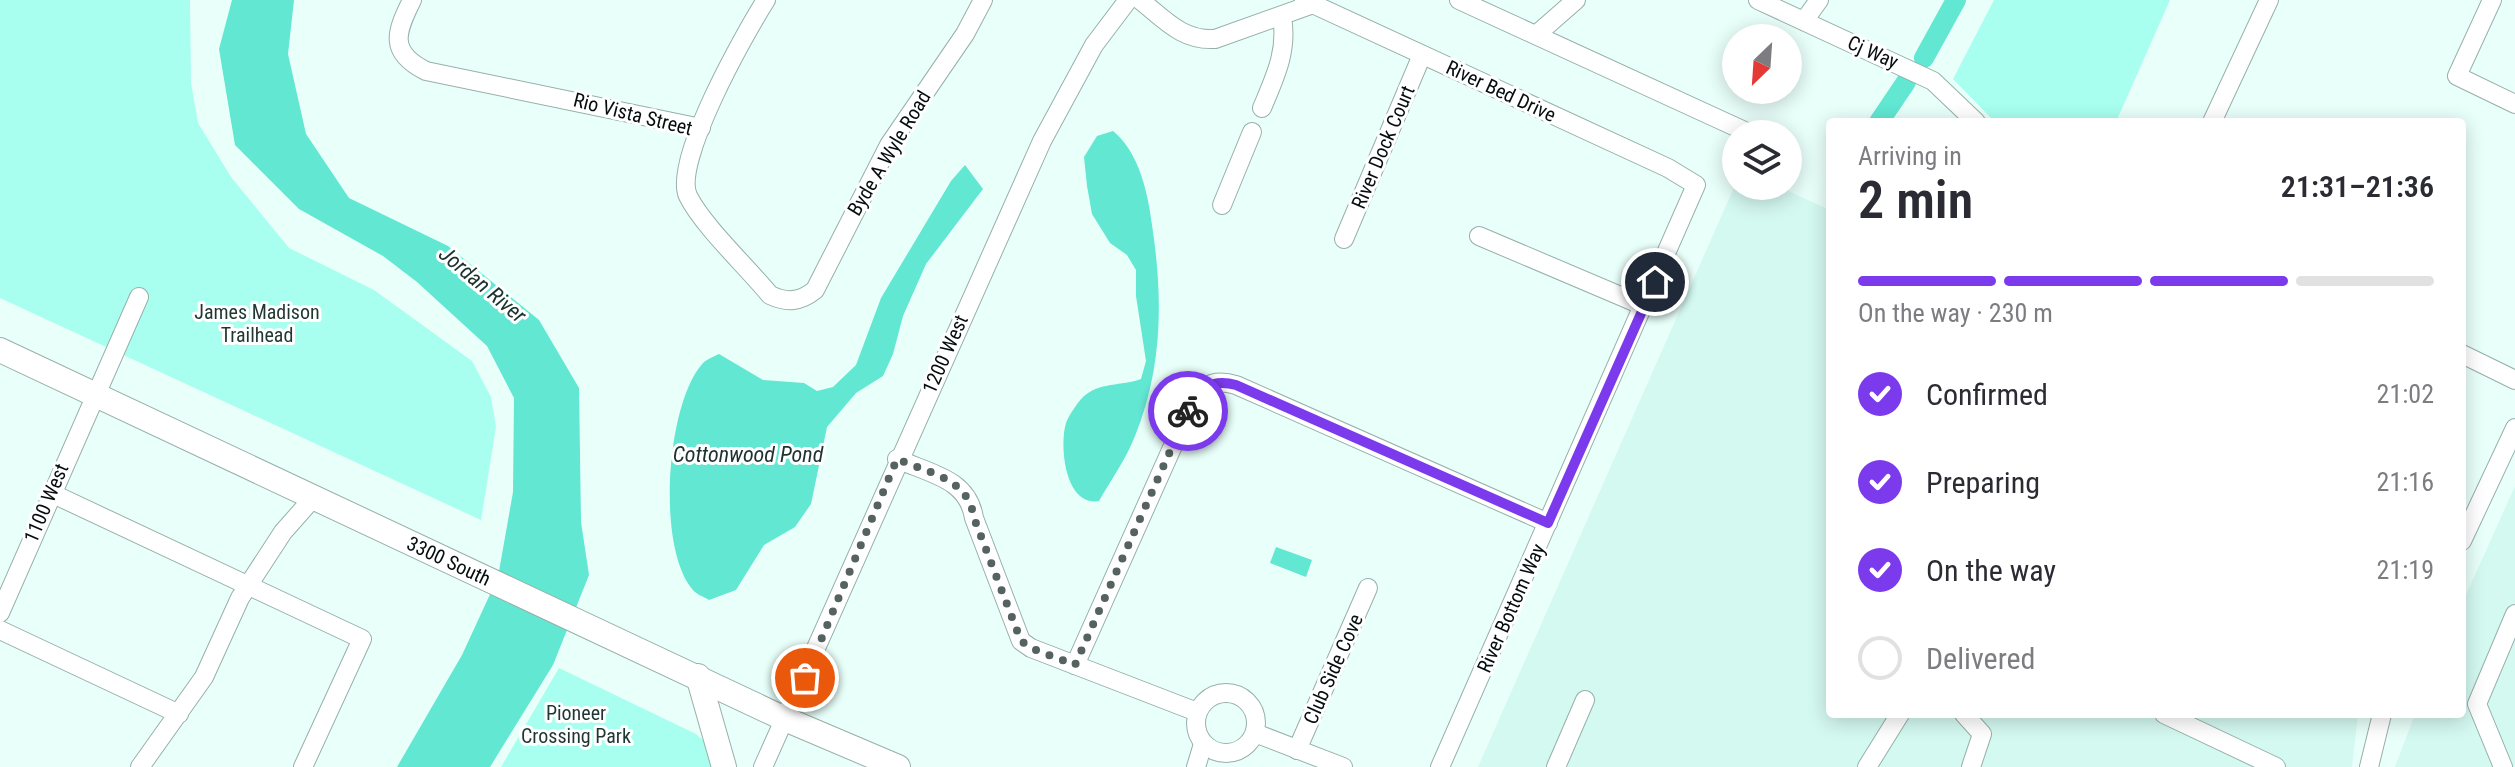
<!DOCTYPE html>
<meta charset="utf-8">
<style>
:root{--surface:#fff;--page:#f7f7f7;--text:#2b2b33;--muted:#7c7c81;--line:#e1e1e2;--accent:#7c3aed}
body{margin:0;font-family:"Roboto Condensed",sans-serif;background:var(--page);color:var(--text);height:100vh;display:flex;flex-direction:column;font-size:30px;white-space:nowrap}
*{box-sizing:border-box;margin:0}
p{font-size:26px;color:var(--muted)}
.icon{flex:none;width:44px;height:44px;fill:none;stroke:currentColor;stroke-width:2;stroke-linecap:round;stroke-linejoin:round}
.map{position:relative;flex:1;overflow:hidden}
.details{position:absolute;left:1826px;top:118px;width:640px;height:600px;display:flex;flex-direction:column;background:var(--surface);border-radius:8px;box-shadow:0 4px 20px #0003}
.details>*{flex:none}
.needle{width:52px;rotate:205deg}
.controls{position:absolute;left:1722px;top:24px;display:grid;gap:16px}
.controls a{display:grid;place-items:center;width:80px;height:80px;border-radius:50%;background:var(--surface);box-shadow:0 4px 20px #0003;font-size:40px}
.pin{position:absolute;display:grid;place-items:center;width:68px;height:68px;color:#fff;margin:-34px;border:4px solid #fff;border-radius:50%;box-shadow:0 2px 8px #0007}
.courier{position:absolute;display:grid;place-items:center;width:80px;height:80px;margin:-40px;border:6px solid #7c3aed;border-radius:50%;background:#fff;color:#222;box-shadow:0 2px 10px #0007}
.head em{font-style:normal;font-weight:600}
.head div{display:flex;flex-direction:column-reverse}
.head{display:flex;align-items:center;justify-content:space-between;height:136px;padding:0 32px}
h1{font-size:52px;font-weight:600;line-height:60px}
.bar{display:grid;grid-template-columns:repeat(4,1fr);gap:12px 8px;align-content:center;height:96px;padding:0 32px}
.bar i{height:10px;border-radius:6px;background:var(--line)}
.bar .selected{background:var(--accent)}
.bar p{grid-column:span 4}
ol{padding:0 32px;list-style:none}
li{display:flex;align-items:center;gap:24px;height:88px}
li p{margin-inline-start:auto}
li .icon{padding:8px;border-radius:50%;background:var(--accent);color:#fff;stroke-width:4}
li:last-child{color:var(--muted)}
li i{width:44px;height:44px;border:4px solid var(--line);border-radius:50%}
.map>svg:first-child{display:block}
</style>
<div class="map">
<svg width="2515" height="767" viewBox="0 0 2515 767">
<rect width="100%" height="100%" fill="#e9fffa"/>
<!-- built -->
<g fill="#d4f9f1">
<path d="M1736,183L1777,186L1830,210V714H2358L2352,767H1478Z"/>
<path d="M2515,486V767H2395L2415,714H2462V604Z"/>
</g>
<!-- green -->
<g fill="#a8ffef">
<path d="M0,0H190L191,83L198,123L231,177L289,248L374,290L472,361L491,397L496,427L481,520L0,298Z"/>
<path d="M1994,0H2170L2116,122H1995L1953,79Z"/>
<path d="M559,668L696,734L710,746L719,767H501Z"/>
</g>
<!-- water -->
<g fill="#61e7d2">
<path d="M232,0H294L288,54L306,134L349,198L448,246L539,320L579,388L581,522L589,575L553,665L490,767H397L462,655L498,577L513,492L514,398L487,346L417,282L383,256L299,209L235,145L219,49Z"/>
<path d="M1113,131C1139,152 1148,193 1152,225C1163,297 1163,367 1135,436C1126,459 1111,480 1099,501C1065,507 1059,446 1066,423C1069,415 1078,402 1083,397C1099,382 1122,386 1141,379L1146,361L1136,296V270L1127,255L1110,243L1092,214L1087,186L1084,157L1097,136Z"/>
<path d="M965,165L983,189L926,264L903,316L893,354L883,376L856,393L827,427L811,504L795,527L764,545L736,590L709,600C704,597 696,594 693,590C656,548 666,403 703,363C707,359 715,356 719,354L763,380L804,383L817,391L833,387L856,365L881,298L951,181Z"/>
<path d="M1276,547L1312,560L1306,577L1270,563Z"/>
</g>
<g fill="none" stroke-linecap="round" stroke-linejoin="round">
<!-- canal -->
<g stroke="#61e7d2" stroke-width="20">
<path d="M1924,58L1956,0"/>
<path d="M1879,122L1906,82"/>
</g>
<defs>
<g id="minor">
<path d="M412,0C396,32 388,52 426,71L701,128"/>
<path d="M766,0C745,33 672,162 688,196C703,226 748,268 770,295C787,303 800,302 815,290L889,145L965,34L983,0"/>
<path d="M1140,0C1164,19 1182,41 1215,39L1313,4"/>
<path d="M1304,0L1668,168L1696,185L1440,767"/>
<path d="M1459,0L1751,134"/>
<path d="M1758,0L1933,81L1976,122"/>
<path d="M2492,0L2457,76L2515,104"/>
<path d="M1804,21L1819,0"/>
<path d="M1536,35L1576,0"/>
<path d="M1262,108C1275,77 1288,51 1282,17"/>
<path d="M2212,122L2269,0"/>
<path d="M1222,205L1252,132"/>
<path d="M1479,236L1644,306"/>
<path d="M1344,239L1422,55"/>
<path d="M2462,354L2515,380"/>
<path d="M897,459C931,474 968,479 974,518L1021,641L1031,648L1197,712"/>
<path d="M51,493L362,639L303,767"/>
<path d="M2462,541L2515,428"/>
<path d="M0,613L139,297"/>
<path d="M0,630L179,714"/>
<path d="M1075,665L1193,401C1203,383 1217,379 1236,385L1548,523"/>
<circle cx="1226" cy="723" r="30"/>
<path d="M1964,714L1982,734L1971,767"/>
<path d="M2164,714L2276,767"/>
<path d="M1255,733L1343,767"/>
<path d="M1297,750L1368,588"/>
<path d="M140,767L204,677L240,598L283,532L314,497"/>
<path d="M763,767L1042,141L1094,45L1128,0"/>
<path d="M1196,767L1203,744"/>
<path d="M1556,767L1585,700"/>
<path d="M1867,767L1900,714"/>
<path d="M2369,767L2382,714"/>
<path d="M2503,767L2477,704L2515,614"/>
</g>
<g id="major">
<path id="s1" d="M0,350L785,719L898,767"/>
<path d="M698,676L724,767"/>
</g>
</defs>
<!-- minor casing -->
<use href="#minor" stroke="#96b0aa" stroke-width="20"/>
<!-- major casing -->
<use href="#major" stroke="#96b0aa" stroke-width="26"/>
<!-- minor -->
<use href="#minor" stroke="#fff" stroke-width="18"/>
<!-- major -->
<use href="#major" stroke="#fff" stroke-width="24"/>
</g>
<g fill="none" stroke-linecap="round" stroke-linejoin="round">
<!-- done -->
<path stroke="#556260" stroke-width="8" stroke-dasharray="0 14.4" d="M805,678L897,459C931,474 968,478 974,518L1021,641L1031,648L1075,665L1188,411"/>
<!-- route -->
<path stroke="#7c3aed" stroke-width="10" d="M1188,411C1198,389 1211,378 1236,385L1548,523L1655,282"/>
</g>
<g text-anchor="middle" stroke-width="6" stroke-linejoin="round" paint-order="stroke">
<!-- street labels -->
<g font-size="20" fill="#050e0d" stroke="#fff">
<text transform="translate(1873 52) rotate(24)" y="7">Cj Way</text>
<text transform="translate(1501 91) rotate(25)" y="7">River Bed Drive</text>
<text transform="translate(633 114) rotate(14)" y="7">Rio Vista Street</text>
<text transform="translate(1383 147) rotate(-67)" y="7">River Dock Court</text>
<text transform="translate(889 153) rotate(-59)" y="7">Byde A Wyle Road</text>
<text transform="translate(945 354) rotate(-66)" y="7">1200 West</text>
<text transform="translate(46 503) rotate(-67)" y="7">1100 West</text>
<text dy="7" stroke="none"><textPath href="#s1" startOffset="496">3300 South</textPath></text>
<text transform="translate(1511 608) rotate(-66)" y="7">River Bottom Way</text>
<text transform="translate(1333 669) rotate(-66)" y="7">Club Side Cove</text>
</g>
<!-- park labels -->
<g font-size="20" fill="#1f3632" stroke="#fff">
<text x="257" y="319">James Madison<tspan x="257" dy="23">Trailhead</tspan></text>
<text x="576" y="720">Pioneer<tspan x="576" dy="23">Crossing Park</tspan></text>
</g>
<!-- water labels -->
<g font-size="22" font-style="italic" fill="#1b322e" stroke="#fff">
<text transform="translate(483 284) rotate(40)" y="8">Jordan River</text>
<text x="748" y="462">Cottonwood Pond</text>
</g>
</g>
</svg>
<div class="controls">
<a><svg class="needle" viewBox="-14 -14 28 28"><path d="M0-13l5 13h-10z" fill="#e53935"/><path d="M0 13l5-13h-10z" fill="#7c7c81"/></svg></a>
<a><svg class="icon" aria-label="layers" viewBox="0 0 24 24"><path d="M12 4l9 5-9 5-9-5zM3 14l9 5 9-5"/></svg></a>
</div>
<div class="pin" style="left:805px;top:678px;background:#ea580c"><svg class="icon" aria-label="bag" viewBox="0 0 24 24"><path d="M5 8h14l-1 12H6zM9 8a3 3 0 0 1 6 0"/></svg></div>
<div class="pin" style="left:1655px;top:282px;background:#1f2937"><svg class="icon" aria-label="home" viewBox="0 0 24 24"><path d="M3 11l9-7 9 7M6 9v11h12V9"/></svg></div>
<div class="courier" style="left:1188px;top:411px"><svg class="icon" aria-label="bike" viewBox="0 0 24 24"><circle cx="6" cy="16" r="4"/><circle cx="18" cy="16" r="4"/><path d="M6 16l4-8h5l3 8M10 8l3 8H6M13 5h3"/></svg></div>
<section class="details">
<div class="head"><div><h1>2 min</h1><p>Arriving in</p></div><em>21:31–21:36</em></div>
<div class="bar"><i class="selected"></i><i class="selected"></i><i class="selected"></i><i></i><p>On the way · 230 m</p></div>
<ol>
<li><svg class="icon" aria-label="check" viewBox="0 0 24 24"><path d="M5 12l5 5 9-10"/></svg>Confirmed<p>21:02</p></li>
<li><svg class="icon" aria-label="check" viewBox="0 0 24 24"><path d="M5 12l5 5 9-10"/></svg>Preparing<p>21:16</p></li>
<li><svg class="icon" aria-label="check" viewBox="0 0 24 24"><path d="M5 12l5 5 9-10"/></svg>On the way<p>21:19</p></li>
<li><i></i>Delivered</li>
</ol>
</section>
</div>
